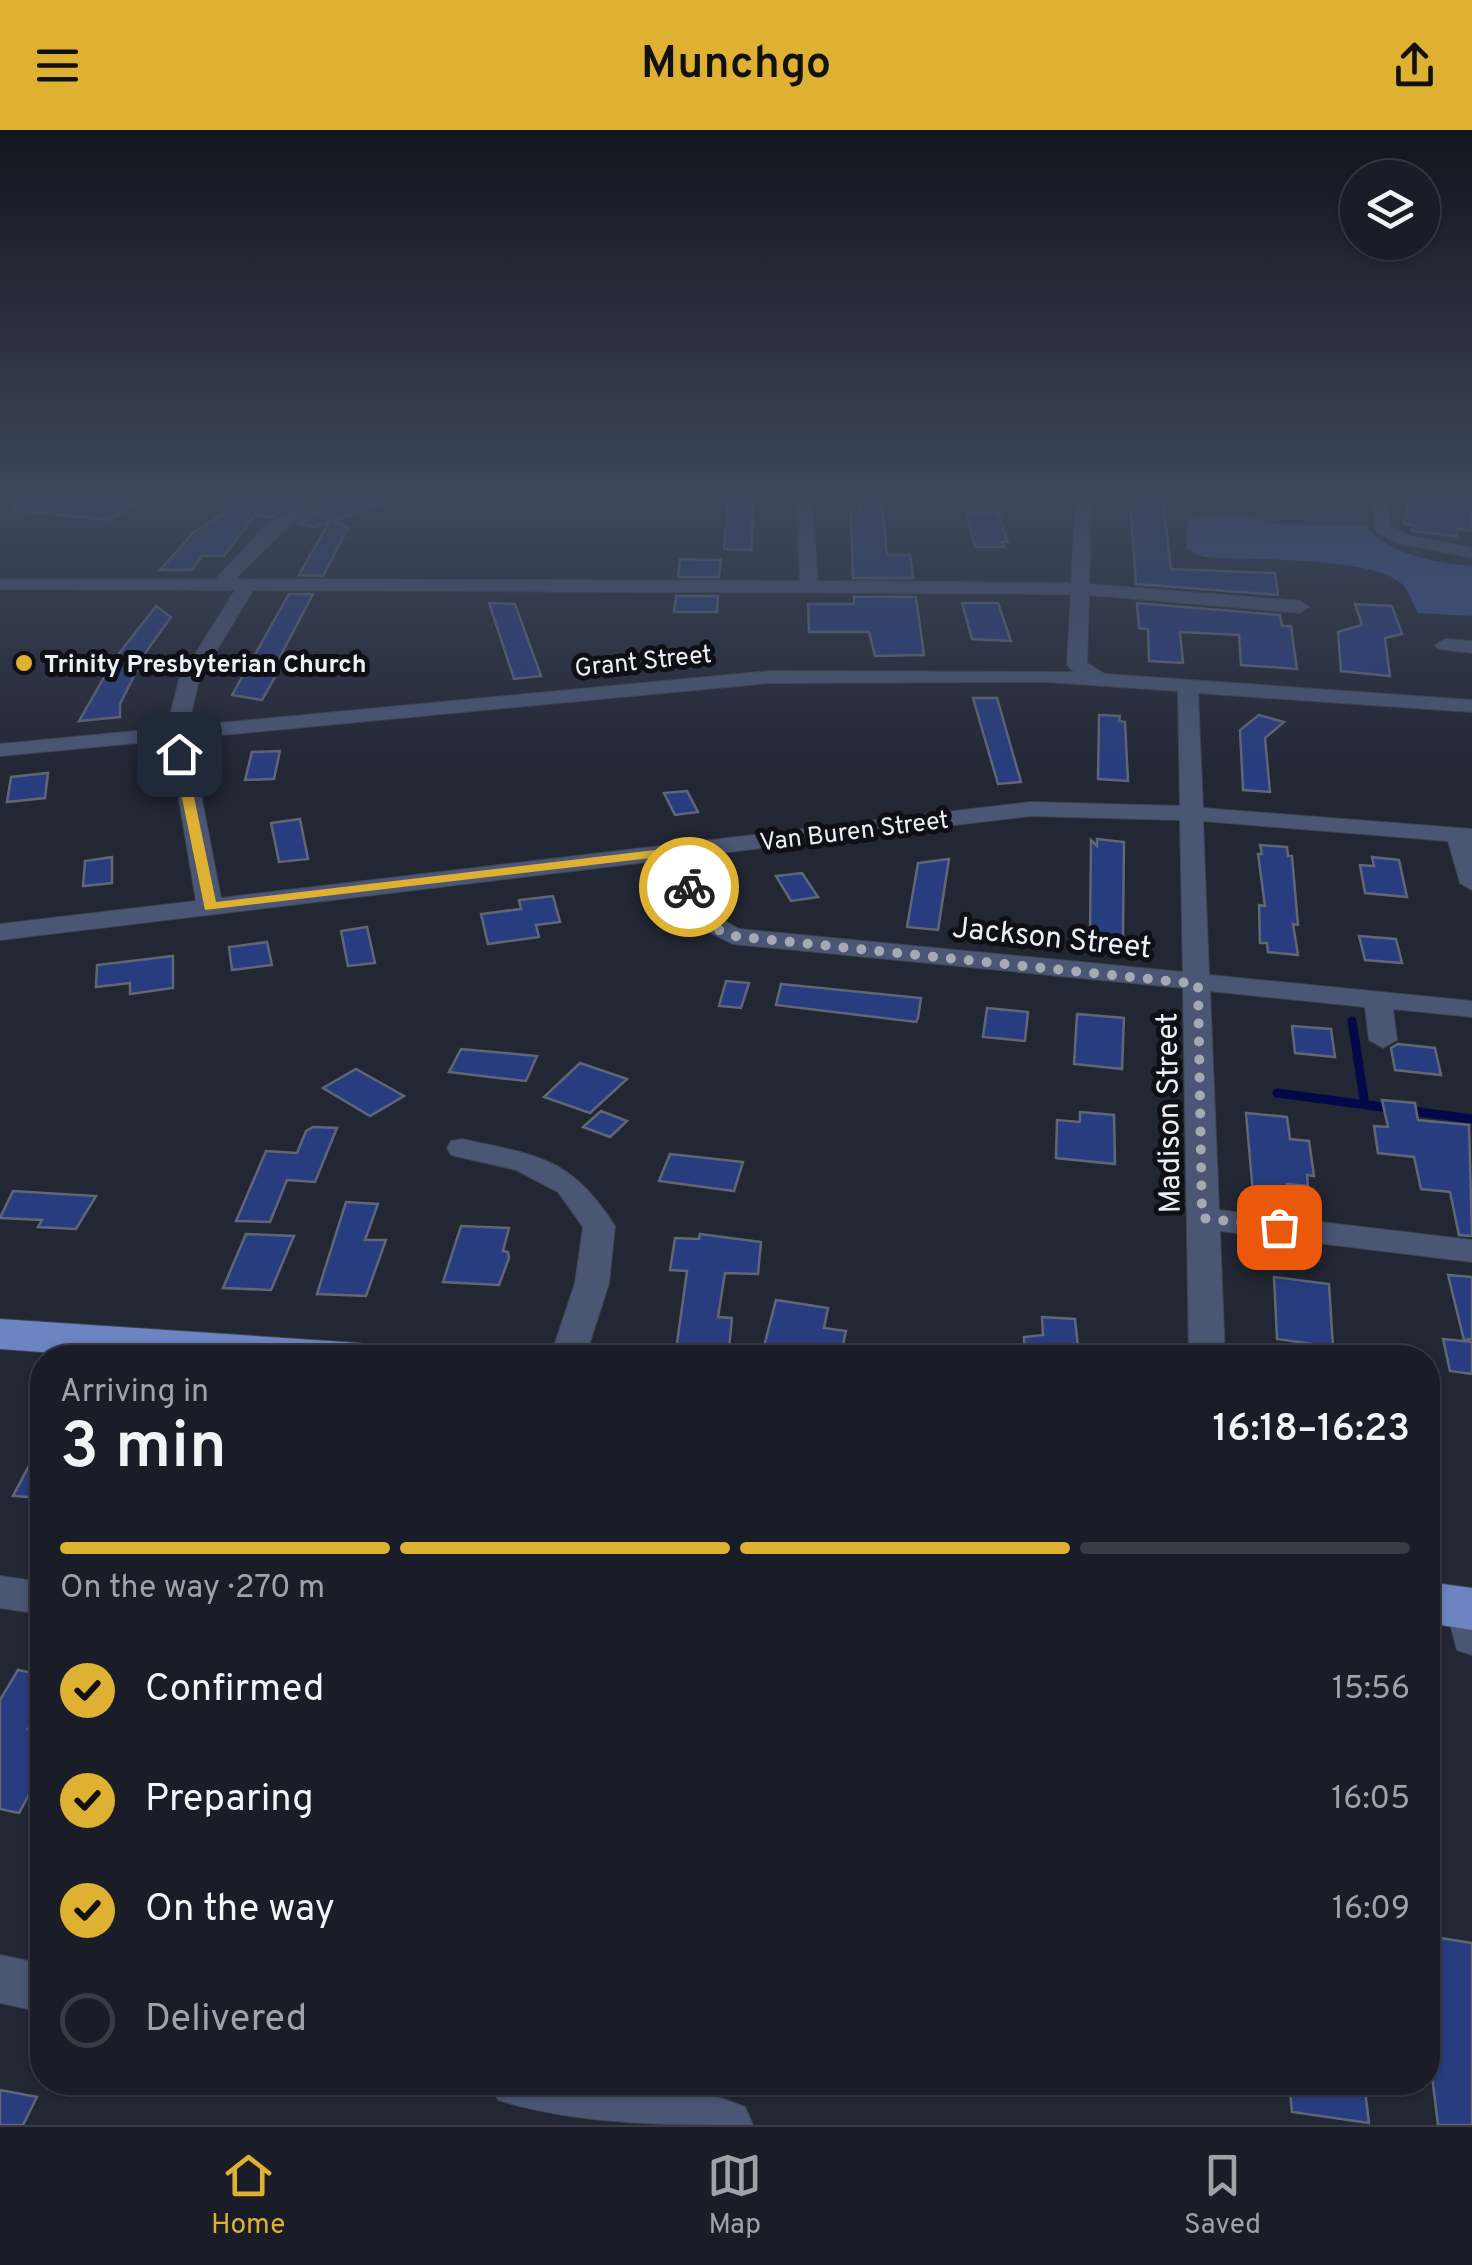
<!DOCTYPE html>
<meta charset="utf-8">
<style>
:root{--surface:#1a1d27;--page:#23262f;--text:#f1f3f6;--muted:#9fa2a7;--line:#383b44;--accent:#deb133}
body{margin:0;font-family:Overpass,sans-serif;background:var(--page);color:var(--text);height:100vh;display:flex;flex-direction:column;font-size:38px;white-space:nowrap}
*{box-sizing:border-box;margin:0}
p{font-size:32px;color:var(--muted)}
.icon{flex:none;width:55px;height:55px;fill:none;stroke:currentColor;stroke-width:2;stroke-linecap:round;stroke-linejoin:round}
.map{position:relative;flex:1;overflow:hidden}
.drawer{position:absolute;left:30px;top:1215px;width:1410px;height:750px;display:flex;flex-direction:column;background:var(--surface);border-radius:40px;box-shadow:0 2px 8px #0004,0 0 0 2px var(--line)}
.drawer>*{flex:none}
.tools{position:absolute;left:1340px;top:30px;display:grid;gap:20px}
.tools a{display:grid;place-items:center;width:100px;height:100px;border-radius:50%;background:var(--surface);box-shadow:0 2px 8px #0004,0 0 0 2px var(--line);font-size:50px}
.pin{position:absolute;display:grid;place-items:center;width:85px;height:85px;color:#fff;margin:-42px;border-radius:20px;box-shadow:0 5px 15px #0006}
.courier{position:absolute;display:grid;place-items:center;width:100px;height:100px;margin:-50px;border:8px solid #deb133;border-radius:50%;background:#fff;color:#222;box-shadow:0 2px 12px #0007}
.head em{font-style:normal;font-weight:600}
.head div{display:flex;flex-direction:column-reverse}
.head{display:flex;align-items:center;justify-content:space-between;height:170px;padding:0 30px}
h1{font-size:65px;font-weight:600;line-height:75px}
.bar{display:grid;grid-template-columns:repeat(4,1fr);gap:15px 10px;align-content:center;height:120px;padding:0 30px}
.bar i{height:12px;border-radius:8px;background:var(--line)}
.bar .current{background:var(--accent)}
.bar p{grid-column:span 4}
ol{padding:0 30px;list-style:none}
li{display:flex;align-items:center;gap:30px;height:110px}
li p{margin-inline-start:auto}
li .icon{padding:10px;border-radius:50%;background:var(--accent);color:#111;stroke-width:4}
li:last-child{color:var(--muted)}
li i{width:55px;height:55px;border:5px solid var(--line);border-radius:50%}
header{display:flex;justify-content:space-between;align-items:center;height:130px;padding:0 30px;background:var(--accent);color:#111;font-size:45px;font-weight:600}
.tab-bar{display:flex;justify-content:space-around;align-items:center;height:140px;border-top:2px solid var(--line);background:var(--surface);font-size:28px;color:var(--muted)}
.tab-bar a{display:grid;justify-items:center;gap:5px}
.tab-bar .current{color:var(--accent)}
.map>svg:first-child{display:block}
</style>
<header><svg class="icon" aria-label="menu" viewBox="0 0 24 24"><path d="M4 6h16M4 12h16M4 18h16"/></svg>Munchgo<svg class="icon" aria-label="share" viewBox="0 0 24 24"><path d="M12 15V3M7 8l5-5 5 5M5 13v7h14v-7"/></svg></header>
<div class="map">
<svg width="1472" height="1995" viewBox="0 0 1472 1995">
<rect width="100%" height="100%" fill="#222734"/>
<!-- forest -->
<path fill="#3d5499" d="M1229,385L1255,387L1272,394L1365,396C1392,426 1434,432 1472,436V486L1418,483C1413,474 1409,462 1403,455C1377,426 1244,430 1203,427L1187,419V393L1195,387Z"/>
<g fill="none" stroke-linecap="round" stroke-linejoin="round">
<!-- stream -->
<g stroke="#040848" stroke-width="9">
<path d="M1352,891L1364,969"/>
<path d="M1277,963L1472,989"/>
</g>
</g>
<!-- building -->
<g fill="#283d7f" stroke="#606676" stroke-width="2.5">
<path d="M14,365H151L108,390L14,380Z"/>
<path d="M254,365H314L271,388L255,385L224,426H202L192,440H160L194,402L230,380L223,378Z"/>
<path d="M348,365H396L397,368L334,391L348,398L323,446L299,445L329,392L315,397L298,394Z"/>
<path d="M859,365H881L887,425H910L913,448H853L851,382H860Z"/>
<path d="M1411,365H1472V401L1458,399L1457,406L1412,401L1414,395L1404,394Z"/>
<path d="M1130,370L1163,371L1171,439L1275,443L1278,465L1136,454Z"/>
<path d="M728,372H753L752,420L724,419Z"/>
<path d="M967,383H998L1008,412H1002L1004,417H975Z"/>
<path d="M680,429L721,430L719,447H678Z"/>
<path d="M289,464H313L280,527H286L262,570L232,565Z"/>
<path d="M676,466H718L717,482H674Z"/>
<path d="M854,467H916L924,525L875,526L869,502H809L808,474H854Z"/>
<path d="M489,473L515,474L541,546L514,549Z"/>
<path d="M962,473H998L1011,511L972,509Z"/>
<path d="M1137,473L1280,485L1282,496H1291L1297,539L1241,535L1239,505L1180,502L1183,533L1149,531L1148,499L1139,498Z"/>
<path d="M1355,474L1392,476L1402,504L1385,508L1390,546L1341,541L1338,502L1362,495Z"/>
<path d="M156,476L171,487L146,522L120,574V587L79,591L114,530Z"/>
<path d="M973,568H997L1021,652L998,654Z"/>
<path d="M1099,585L1120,586L1119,591L1125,592L1128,651L1098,649Z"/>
<path d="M1259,585L1284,592L1265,608L1270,662L1243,660L1240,600Z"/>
<path d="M280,621L274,649L245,650L252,622Z"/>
<path d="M48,643L45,668L7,672L11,647Z"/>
<path d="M687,661L698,682L675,685L664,663Z"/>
<path d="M300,689L308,729L279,732L271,693Z"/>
<path d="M1097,709L1124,712L1123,806L1090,803L1091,710L1097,716Z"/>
<path d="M1260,715L1287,717L1288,726H1292L1298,795L1293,794L1298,825L1268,822L1267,813H1260L1259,775L1265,776L1258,724H1262Z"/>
<path d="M112,727V753L83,756L85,731Z"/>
<path d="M1372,727L1399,730L1407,767L1365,763L1360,735L1374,736Z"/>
<path d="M949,729L938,800L907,797L918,733Z"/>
<path d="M802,743L818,767L791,771L776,746Z"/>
<path d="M553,766L560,792L536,795L539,807L488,814L481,784L521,779L519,770Z"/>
<path d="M367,797L375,833L348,836L341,801Z"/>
<path d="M1359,806L1396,809L1402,833L1365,830Z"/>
<path d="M267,812L272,835L232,840L229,817Z"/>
<path d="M173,826V858L130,864V853L96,857L97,835Z"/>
<path d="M726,851L749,853L741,878L719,876Z"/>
<path d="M781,854L921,868L918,888L916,892L776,875Z"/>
<path d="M987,878L1028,882L1025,911L983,907Z"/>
<path d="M1077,884L1124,888L1122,939L1074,934Z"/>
<path d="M1292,896L1331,899L1335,927L1295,923Z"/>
<path d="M1398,914L1435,918L1441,945L1395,940L1391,918Z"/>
<path d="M461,919L537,926L526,951L498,948L449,942Z"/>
<path d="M580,933L627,949L590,983L544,967Z"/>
<path d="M356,939L404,966L370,986L323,958Z"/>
<path d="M1382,970L1415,973L1418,990L1469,995L1472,1106L1459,1105L1450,1062L1421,1059L1414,1027L1378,1023L1374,996L1388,997Z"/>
<path d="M601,981L627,991L610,1007L583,997Z"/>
<path d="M1080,982L1114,985L1115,1034L1056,1028L1057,990L1080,992Z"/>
<path d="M1246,983L1287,987L1290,1009L1309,1011L1314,1046L1307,1045L1308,1056L1287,1054L1289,1068L1253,1064Z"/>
<path d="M313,997L337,998L315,1052L287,1050L270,1092L236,1091L266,1021L297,1023L306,1001Z"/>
<path d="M670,1024L743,1032L734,1061L659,1051Z"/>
<path d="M13,1061L96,1066L76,1099L38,1097L42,1090L0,1088Z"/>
<path d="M346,1072L378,1074L365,1110H386L366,1166L317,1164Z"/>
<path d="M461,1096L509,1098L503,1121L508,1122L509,1128L499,1155L443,1152Z"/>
<path d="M246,1104L294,1106L271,1160L223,1158Z"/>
<path d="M700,1104L761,1112L758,1144L725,1143L718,1187L732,1188L728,1228H675L687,1141L670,1140L675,1108L699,1109Z"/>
<path d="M1448,1145L1472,1147V1209L1464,1210Z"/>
<path d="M1274,1147L1329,1154L1333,1217L1277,1209Z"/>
<path d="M776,1170L828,1178L824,1198L846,1201L840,1228H761Z"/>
<path d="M1042,1187L1075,1189L1078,1216H1067L1068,1228H1025L1024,1207L1043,1205Z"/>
<path d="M1443,1209L1472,1212V1244L1450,1241Z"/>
<path d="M42,1311V1368L13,1366Z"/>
<path d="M18,1540L42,1545V1575L28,1599L42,1602V1641L19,1683L0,1679V1570Z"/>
<path d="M1428,1806L1472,1813V1995H1438L1428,1913Z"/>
<path d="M1289,1952H1364L1369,1993L1292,1982Z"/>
<path d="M0,1960L37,1967L23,1995H0Z"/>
</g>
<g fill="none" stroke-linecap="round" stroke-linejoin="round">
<defs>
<g id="minor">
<path d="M322,365H345L290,394L235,449L800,451L796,375L800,365H816L812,375L818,451L1071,453L1076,365H1092L1089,454L1300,471L1309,477L1300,483L1089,465L1087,533L1105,544L1472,570V582L1198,563L1203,678L1472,699V760L1460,753L1448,711L1203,691L1209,845L1472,871V887L1393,879L1397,910L1383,918L1369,910L1365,877L1210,861L1219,1080L1472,1110V1132L1220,1101L1225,1228H1189L1183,858L733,814L699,797L664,730L0,810V794L196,771L169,610L0,626V614L167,598L179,550L235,460L0,459V449H216L265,396ZM253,460L1071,464L1067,535L1074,542L769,541L188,596L199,550ZM1047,552L1178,561L1180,676L1031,672L221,768L190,608L769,553ZM1031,686L1180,690L1183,842L739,799L718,787L687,727Z"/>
<path d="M1367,365H1383L1389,373L1390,396L1408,405L1472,418V428L1397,413L1376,402L1373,373Z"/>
<path d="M1445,509L1472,511V523L1438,519L1435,515Z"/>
<path d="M462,1009C538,1026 570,1026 615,1096L609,1153L585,1228H550L575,1153L583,1097L558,1062L516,1040L451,1025L447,1018L451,1011Z"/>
<path d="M0,1446L42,1452V1484L0,1478Z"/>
<path d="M1466,1461L1472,1463V1525L1457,1520L1446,1478L1452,1466Z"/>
<path d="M0,1825L42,1834V1882L0,1873Z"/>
<path d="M491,1952C575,1952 666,1944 745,1977L753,1995C668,1995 578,1995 498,1970Z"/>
</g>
<g id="major">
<path d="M0,1189L359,1213L375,1217L381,1228H125L0,1219Z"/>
<path d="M1428,1452L1472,1458V1500L1428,1493Z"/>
</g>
</defs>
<!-- minor casing -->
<use href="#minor" stroke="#3e434f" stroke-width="2"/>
<!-- major casing -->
<use href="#major" stroke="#3e434f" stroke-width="2"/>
<!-- minor -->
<use href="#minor" fill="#4a5674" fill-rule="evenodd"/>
<!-- major -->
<use href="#major" fill="#6c84c1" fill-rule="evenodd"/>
</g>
<!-- sky -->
<linearGradient id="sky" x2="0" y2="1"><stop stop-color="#13151d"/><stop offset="0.57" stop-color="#3e475c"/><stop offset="1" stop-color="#3e475c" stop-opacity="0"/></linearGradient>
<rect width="1472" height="644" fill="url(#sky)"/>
<!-- route -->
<path fill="#deb133" d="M179,621L185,624L216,772L672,718L678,722L696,757L684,760L668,726L205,780L173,624Z"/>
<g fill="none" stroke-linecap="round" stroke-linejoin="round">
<!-- done -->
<path stroke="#a5a9b3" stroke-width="10" stroke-dasharray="0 18" d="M689,757L712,797L733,806L1198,854L1202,1088L1279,1097"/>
</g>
<!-- markers -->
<circle fill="#deb133" stroke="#0e1016" stroke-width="4" cx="24" cy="533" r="10"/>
<g text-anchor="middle" stroke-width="10" stroke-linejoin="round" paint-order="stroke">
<!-- far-street labels -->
<g font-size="25" fill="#ebeff8" stroke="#0e1016">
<text transform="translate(643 530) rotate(-6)" y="9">Grant Street</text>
<text transform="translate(854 700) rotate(-7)" y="9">Van Buren Street</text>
</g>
<!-- far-poi labels -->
<g font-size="25" font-weight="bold" fill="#ebeff8" stroke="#0e1016" text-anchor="start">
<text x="44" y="542">Trinity Presbyterian Church</text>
</g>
<!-- street labels -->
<g font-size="30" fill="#ebeff8" stroke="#0e1016">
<text transform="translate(1052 807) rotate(6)" y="10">Jackson Street</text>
<text transform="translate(1168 983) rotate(-91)" y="10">Madison Street</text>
</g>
</g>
</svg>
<div class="tools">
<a><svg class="icon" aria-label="layers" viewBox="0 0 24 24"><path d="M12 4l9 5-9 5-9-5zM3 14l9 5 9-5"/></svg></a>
</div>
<div class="pin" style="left:1279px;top:1097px;background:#ea580c"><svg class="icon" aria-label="bag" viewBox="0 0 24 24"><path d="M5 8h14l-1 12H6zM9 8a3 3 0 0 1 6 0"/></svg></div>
<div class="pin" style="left:179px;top:624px;background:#1f2937"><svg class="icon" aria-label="home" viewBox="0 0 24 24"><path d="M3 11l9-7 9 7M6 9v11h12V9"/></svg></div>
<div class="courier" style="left:689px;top:757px"><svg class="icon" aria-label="bike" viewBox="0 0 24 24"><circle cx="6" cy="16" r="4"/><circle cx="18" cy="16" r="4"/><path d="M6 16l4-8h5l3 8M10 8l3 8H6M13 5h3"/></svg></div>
<section class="drawer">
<div class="head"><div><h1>3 min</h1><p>Arriving in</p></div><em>16:18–16:23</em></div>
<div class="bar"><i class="current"></i><i class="current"></i><i class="current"></i><i></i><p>On the way · 270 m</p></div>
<ol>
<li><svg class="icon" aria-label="check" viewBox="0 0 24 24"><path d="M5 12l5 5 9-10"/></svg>Confirmed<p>15:56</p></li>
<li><svg class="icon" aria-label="check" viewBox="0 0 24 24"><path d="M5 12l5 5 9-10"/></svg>Preparing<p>16:05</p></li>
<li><svg class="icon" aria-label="check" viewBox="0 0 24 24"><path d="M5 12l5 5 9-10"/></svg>On the way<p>16:09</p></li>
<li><i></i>Delivered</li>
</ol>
</section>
</div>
<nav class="tab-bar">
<a class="current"><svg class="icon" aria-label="home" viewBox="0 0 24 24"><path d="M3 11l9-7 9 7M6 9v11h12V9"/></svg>Home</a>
<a><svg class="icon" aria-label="map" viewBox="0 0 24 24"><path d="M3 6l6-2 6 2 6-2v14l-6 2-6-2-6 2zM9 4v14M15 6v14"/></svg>Map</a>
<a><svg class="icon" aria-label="saved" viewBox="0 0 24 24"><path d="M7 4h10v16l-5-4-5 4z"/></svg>Saved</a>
</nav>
